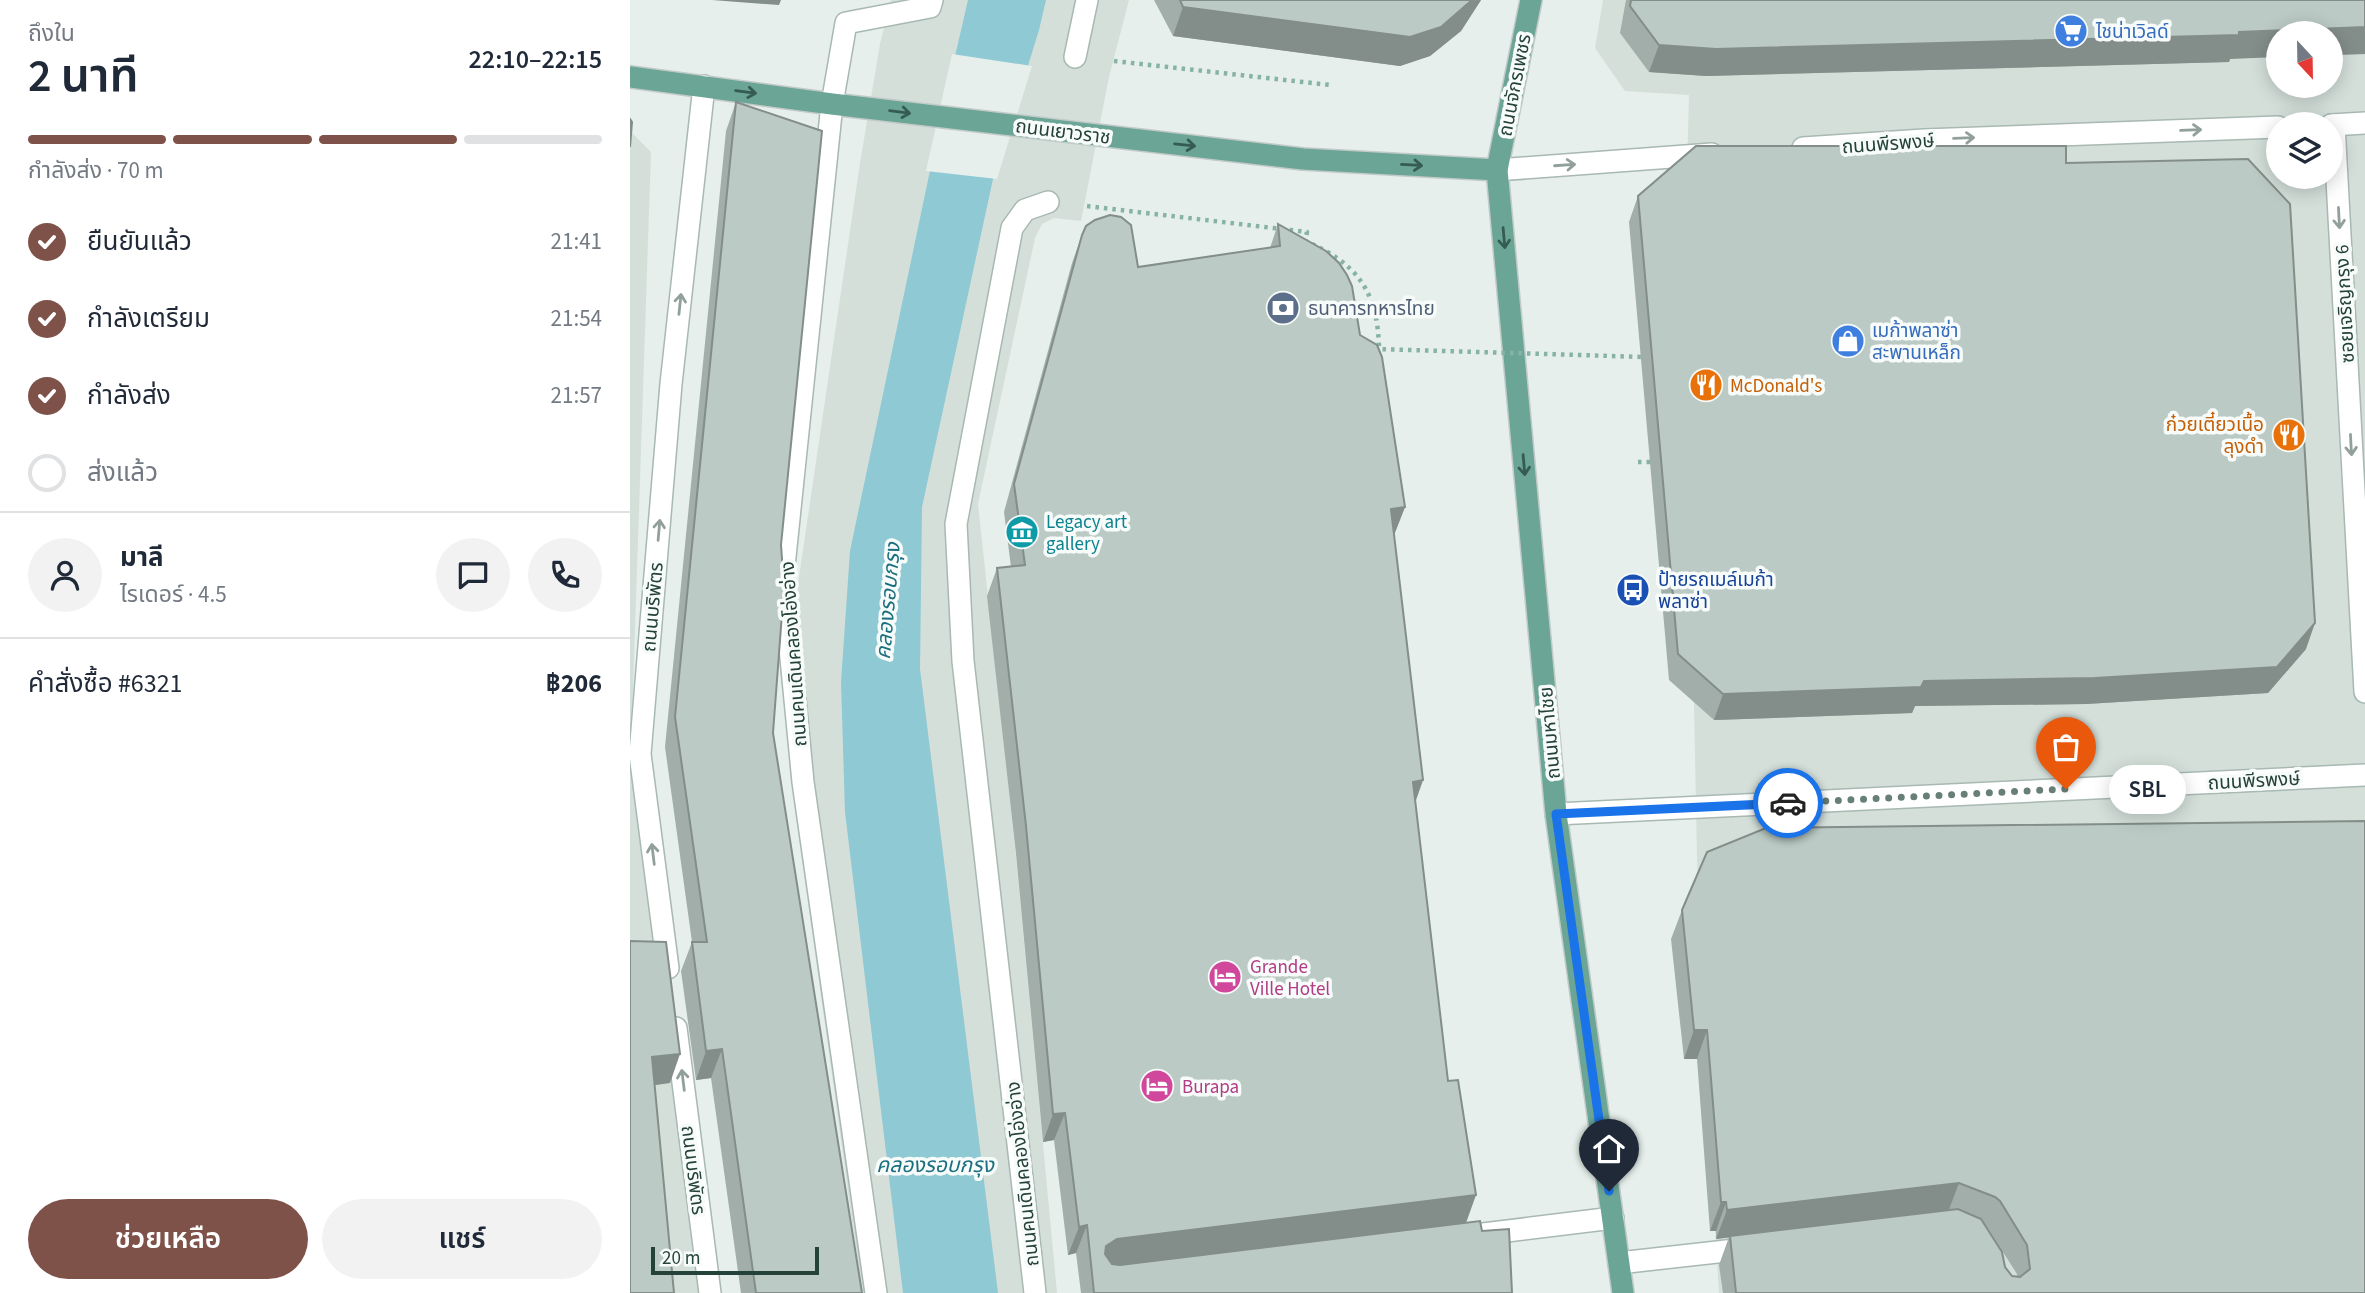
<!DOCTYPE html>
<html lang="th">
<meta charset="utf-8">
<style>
:root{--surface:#fff;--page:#f2f2f3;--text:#1f2937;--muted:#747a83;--line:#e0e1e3;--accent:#7f5249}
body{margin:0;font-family:"Source Sans 3","Noto Sans Thai",sans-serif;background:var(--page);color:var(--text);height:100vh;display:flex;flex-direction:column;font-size:26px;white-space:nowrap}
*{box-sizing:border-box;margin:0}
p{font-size:23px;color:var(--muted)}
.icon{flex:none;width:38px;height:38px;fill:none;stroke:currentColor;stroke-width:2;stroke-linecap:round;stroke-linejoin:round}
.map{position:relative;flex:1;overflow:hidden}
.sheet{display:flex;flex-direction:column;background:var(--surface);width:630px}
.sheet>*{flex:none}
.needle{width:46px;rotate:158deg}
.buttons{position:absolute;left:1636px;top:21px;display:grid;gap:14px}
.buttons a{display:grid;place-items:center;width:77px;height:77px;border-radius:50%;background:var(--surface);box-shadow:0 4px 18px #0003;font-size:35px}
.scale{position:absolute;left:21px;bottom:18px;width:168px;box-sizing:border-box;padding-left:7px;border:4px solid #24423a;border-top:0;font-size:19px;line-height:24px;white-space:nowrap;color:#24423a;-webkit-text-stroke:5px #f7fbf9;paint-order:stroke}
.pin{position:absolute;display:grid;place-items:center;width:60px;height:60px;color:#fff;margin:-72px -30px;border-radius:50% 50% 50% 0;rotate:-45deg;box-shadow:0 0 7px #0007}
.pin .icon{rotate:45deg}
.courier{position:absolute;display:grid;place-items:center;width:70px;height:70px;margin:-35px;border:5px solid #1a73e8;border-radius:50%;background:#fff;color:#222;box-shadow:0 2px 9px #0007}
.bubble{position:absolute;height:49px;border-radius:24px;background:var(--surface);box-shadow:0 4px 18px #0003;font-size:23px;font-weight:600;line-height:49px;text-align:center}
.headline em{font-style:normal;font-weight:600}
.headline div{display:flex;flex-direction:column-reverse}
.headline{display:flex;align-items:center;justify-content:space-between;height:119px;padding:0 28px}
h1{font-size:46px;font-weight:600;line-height:52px}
.bar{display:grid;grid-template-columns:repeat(4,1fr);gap:10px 7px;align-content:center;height:84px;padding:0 28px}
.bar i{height:9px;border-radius:5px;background:var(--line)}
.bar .selected{background:var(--accent)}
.bar p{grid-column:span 4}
.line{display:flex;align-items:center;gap:18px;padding:0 28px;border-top:2px solid var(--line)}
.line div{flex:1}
.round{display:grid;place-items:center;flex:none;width:74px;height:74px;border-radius:37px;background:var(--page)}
ol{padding:0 28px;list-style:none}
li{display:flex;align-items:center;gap:21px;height:77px}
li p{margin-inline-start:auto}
li .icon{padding:7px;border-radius:50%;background:var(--accent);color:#fff;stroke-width:4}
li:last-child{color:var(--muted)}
li i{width:38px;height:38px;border:4px solid var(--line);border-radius:50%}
.action{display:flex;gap:14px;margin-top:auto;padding:14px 28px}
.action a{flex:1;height:80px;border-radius:42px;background:var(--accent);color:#fff;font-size:28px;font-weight:600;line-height:80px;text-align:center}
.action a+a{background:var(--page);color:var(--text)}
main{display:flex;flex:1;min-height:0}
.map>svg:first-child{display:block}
</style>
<main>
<section class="sheet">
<div class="headline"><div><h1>2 นาที</h1><p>ถึงใน</p></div><em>22:10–22:15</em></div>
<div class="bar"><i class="selected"></i><i class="selected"></i><i class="selected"></i><i></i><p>กำลังส่ง · 70 m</p></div>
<ol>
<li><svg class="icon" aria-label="check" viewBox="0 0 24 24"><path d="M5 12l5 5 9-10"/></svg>ยืนยันแล้ว<p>21:41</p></li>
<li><svg class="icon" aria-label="check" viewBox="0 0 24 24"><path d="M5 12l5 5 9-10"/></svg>กำลังเตรียม<p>21:54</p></li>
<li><svg class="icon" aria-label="check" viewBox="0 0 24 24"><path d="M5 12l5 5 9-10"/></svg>กำลังส่ง<p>21:57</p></li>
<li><i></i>ส่งแล้ว</li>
</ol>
<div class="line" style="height:126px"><a class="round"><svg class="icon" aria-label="person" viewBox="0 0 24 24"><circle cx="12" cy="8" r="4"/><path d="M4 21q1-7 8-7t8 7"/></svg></a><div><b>มาลี</b><p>ไรเดอร์ · 4.5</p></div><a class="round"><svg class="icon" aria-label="chat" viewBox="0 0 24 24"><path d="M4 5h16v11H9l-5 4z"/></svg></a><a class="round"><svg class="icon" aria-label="phone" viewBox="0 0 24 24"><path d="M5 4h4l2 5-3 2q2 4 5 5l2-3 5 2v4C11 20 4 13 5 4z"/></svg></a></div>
<div class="line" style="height:91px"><div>คำสั่งซื้อ #6321</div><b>฿206</b></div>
<div class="action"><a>ช่วยเหลือ</a><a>แชร์</a></div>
</section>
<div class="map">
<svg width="1735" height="1293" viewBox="0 0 1735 1293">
<rect width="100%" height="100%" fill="#e6efeb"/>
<!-- built -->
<g fill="#d4dfda" fill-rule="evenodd">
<path d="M261,0H499L479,77L451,221L424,218L412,224L405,238L348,504L386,857L427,1293H232L160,772L159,645L230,163L250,44Z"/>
<path d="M973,0H1735V1293H1089L1069,958L1055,247L1059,95L995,91L965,48ZM1648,33H1701V86H1648ZM1648,124H1701V177H1648Z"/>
<path d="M0,131L21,152L1,749L80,1293H0Z"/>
</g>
<!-- water -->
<path fill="#8ec9d4" d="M338,0H416L409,30L363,179L292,507L290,669L368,1293H273L215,812L211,682L220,551L314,104Z"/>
<!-- pier -->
<path fill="#e6efeb" d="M322,54L402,66L367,179L296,171Z"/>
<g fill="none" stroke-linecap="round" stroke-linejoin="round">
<defs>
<g id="lane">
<path d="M853,1234L983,1218"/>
<path d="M989,1263L1123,1248"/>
</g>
<g id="street">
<path d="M445,57L457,0"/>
<path d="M1701,125L1735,123"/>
<path d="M1704,125L1735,692"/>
<path d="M1173,148L1294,140L1648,127"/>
<path d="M867,170L1082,154"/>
<path d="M926,814L1735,775"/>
<path d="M38,968L10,754L41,384L74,86"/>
<path d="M46,1028L80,1293"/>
<path d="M246,1293L173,782L153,576L202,104L216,23L300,7L302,0"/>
<path d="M405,1293L333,661L326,524L382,228L395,210L418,202"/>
</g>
<g id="primary">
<path d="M901,0L867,170L926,814L993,1293"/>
<path d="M0,77L202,104L673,159L867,170"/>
</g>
</defs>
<!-- lane casing -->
<use href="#lane" stroke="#a8b8b2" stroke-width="24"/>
<!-- street casing -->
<use href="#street" stroke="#a8b8b2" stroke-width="24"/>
<!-- primary casing -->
<use href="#primary" stroke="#c2cac8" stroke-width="24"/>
<!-- path -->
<g stroke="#86b3a5" stroke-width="4.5" stroke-dasharray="3.5 5" stroke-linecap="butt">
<path d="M484,61L700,85"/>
<path d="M457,206L677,232L675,241C727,263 748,291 749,349"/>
<path d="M1008,462H1025"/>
</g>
<!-- lane -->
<use href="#lane" stroke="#fff" stroke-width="21"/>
<!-- street -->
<use href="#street" stroke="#fff" stroke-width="21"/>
<!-- primary -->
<use href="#primary" stroke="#6aa596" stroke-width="21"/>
<!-- path-bridge -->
<path stroke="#86b3a5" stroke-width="4.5" stroke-dasharray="3.5 5" stroke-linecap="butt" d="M744,349L1015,357"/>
</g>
<!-- wall -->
<g fill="#a1aea9" fill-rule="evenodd">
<path d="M524,0H851L831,31L800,56L770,66L543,36Z"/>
<path d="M996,0H1735V54L1701,55V33L1600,59L1599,62L1076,76L1019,72L990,33Z"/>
<path d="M106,102L151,545L143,733L232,1293H111L81,1078L66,1080L51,971L62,942L35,747L96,131Z"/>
<path d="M1436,163L1676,649L1638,693L1456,704L1285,706L1282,713L1084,720L1039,680L999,222L1008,196Z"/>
<path d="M648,224L730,335L775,507L764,535L793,780L785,803L818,1081L836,1223L852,1231L882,1293H451L446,1253L438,1255L424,1140L413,1142L386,854L357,596L367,568L381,567L374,512L442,263L452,235L508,267L640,248Z"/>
<path d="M1052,910L1735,1293H1093L1089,1265L1099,1237L1086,1239V1231H1080L1067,1059H1054L1041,939ZM1356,1227L1359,1230L1387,1274V1276H1382L1375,1267Z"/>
</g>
<!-- shaded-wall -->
<g fill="#838d89">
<path d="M82,0H151L149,5Z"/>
<path d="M851,0L831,31L800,56L770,66L543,36L553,7Z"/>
<path d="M1735,27V54L1701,55V33H1648V57L1600,59L1599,62L1076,76L1019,72L1029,45L1609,32Z"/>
<path d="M775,507L764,535L761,509Z"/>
<path d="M1685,623L1676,649L1638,693L1456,704L1285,706L1282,713L1084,720L1093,694L1294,681Z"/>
<path d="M793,780L783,808V782Z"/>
<path d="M1064,1030H1077L1067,1059H1054Z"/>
<path d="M92,1049L81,1078L66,1080L76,1051Z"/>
<path d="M50,1054L40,1083L12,1087L22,1057Z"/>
<path d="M435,1113L424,1140L413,1142L423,1114Z"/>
<path d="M1329,1183L1318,1212L1086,1239L1097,1210Z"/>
<path d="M846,1195L836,1223L466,1274L476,1246L487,1239Z"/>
<path d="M1091,1202H1096L1086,1231H1080Z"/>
<path d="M457,1225L446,1253L438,1255L449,1227Z"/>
</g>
<!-- building -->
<g fill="#bbcac4" stroke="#838d89" stroke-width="2">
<path d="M550,0H842L811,27L780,37L553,7Z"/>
<path d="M1001,0H1735V27L1609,32V35L1086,49L1029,45L1000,6Z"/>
<path d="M106,102L192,131L151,545L154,587L143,733L232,1293H126L92,1049L76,1051L62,942H77L45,717Z"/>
<path d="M0,119L2,122L0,147Z"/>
<path d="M1066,146H1436V163L1618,159L1660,204L1685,623L1647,667L1465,678L1294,681L1291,687L1093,694L1048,654L1008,196Z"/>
<path d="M480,215L491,217L501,225L508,267L650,246L648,224L696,251L709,263L717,275L722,286L730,335L747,345L752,357L775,507L761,509L793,780L783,782L818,1081L828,1080L846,1195L487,1239L476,1246L475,1254L482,1264L490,1265L850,1221L852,1231L879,1229L882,1293H464L457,1225L449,1227L435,1113L423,1114L396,826L367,568L395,565L384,484L452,235L456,226L465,220Z"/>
<path d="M1735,821V1293H1106L1100,1236L1328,1209L1351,1219L1372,1252L1375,1267L1382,1276L1390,1277L1400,1269L1397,1245L1370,1201L1365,1197L1329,1183L1097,1210L1096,1202H1091L1077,1030H1064L1052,910L1077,852L1136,828Z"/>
<path d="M0,941L36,942L50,1054L22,1057L44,1293H0Z"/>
</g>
<!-- one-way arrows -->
<defs><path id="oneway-shaft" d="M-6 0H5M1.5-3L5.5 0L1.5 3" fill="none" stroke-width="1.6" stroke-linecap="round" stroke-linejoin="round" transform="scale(1.75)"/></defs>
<g stroke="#365b51">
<use href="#oneway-shaft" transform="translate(116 92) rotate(8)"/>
<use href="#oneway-shaft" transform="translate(270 112) rotate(7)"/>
<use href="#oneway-shaft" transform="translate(555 145) rotate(6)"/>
<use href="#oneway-shaft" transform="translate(782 165) rotate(3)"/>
<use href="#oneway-shaft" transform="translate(874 238) rotate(85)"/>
<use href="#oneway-shaft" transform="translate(894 465) rotate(85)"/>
</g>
<g stroke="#92a09c">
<use href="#oneway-shaft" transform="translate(1561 130) rotate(-2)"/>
<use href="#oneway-shaft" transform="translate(1334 138) rotate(-2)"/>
<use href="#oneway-shaft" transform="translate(935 165) rotate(-4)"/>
<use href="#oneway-shaft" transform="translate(1709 218) rotate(87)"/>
<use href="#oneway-shaft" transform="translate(50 304) rotate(-84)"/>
<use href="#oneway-shaft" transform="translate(1721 445) rotate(87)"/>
<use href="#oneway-shaft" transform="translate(29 530) rotate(-85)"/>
<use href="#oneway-shaft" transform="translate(23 854) rotate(-97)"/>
<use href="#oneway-shaft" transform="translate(53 1080) rotate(-97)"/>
</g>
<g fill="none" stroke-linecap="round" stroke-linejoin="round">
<!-- done -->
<path stroke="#687f78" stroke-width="7" stroke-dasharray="0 12.6" d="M1158,803L1436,789"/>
<!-- route -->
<path stroke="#1a73e8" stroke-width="9" d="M979,1191L926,814L1158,803"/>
</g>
<!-- icons -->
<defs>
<symbol id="supermarket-disc" viewBox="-11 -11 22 22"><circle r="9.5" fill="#3f7fe0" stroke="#f7fbf9"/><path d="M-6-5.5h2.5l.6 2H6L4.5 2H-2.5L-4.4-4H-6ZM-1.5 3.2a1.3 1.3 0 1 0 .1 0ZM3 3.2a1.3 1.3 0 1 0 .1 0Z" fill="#fff"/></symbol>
<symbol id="bank-disc" viewBox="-11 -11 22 22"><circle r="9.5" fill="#5c6f8a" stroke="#f7fbf9"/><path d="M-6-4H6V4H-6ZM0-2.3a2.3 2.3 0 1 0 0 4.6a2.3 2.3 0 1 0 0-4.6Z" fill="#fff"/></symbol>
<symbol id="shop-disc" viewBox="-11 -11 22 22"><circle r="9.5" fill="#3f7fe0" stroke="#f7fbf9"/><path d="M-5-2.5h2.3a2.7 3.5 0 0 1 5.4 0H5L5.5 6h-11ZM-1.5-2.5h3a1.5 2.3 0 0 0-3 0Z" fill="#fff"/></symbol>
<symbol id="restaurant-disc" viewBox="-11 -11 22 22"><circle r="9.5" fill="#e8710a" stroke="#f7fbf9"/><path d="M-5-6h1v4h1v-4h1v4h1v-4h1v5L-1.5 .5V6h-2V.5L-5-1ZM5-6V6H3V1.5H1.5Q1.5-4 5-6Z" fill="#fff"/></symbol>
<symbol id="museum-disc" viewBox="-11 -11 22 22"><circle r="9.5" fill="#0f9aa8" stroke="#f7fbf9"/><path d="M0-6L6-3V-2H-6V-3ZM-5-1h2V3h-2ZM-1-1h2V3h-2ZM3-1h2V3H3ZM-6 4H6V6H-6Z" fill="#fff"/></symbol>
<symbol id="bus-disc" viewBox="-11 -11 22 22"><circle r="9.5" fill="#1a4fb4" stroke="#f7fbf9"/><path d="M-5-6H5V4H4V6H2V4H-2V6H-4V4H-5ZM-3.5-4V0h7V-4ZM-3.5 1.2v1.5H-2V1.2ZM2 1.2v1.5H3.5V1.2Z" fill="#fff"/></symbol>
<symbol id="hotel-disc" viewBox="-11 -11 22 22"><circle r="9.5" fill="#d1479c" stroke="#f7fbf9"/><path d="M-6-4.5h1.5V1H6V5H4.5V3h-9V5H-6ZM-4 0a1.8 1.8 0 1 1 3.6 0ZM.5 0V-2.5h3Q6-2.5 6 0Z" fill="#fff"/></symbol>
</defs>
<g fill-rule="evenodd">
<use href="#supermarket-disc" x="1422" y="12" width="38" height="38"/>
<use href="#bank-disc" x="634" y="289" width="38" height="38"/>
<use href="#shop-disc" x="1199" y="322" width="38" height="38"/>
<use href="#restaurant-disc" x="1057" y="366" width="38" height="38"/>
<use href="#restaurant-disc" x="1640" y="416" width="38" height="38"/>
<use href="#museum-disc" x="373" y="513" width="38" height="38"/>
<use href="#bus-disc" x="984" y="571" width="38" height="38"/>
<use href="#hotel-disc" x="576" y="958" width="38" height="38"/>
<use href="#hotel-disc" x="508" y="1067" width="38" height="38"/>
</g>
<g text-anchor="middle" stroke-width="7" stroke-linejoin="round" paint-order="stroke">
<!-- shop labels -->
<g font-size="19" fill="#366cbe" stroke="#f7fbf9" text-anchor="start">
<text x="1466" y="38">ไชน่าเวิลด์</text>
<text x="1242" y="337">เมก้าพลาซ่า<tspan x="1242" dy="22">สะพานเหล็ก</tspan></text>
</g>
<!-- street labels -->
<g font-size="19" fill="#24423a" stroke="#f7fbf9">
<text transform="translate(884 85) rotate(-79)" y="7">ถนนจักรเพชร</text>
<text transform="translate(433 131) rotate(7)" y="7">ถนนเยาวราช</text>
<text transform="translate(1258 143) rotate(-4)" y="7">ถนนพีรพงษ์</text>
<text transform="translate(1714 304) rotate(-93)" y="7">ซอยเจริญกรุง 6</text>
<text transform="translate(22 607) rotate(-85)" y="7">ถนนบริพัตร</text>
<text transform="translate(163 654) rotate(-94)" y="7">ถนนคนเดินคลองโอ่งอ่าง</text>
<text transform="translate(919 733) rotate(-95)" y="7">ถนนมหาไชย</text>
<text transform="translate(1624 780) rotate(-3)" y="7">ถนนพีรพงษ์</text>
<text transform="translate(64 1170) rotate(83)" y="7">ถนนบริพัตร</text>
<text transform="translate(392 1174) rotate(-96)" y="7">ถนนคนเดินคลองโอ่งอ่าง</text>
</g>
<!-- service labels -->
<g font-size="19" fill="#4e5e75" stroke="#f7fbf9" text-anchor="start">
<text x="678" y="315">ธนาคารทหารไทย</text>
</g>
<!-- food labels -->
<g font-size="19" fill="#c56008" stroke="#f7fbf9" text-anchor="start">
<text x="1100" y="392">McDonald's</text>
<text x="1634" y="431" text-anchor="end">ก๋วยเตี๋ยวเนื้อ<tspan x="1634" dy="22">ลุงดำ</tspan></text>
</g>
<!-- culture labels -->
<g font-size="19" fill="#0d838f" stroke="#f7fbf9" text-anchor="start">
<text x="416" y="528">Legacy art<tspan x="416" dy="22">gallery</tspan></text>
</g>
<!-- transit labels -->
<g font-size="19" fill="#164399" stroke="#f7fbf9" text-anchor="start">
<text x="1028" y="586">ป้ายรถเมล์เมก้า<tspan x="1028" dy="22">พลาซ่า</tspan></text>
</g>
<!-- hotel labels -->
<g font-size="19" fill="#b23c85" stroke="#f7fbf9" text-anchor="start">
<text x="620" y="973">Grande<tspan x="620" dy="22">Ville Hotel</tspan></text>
<text x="552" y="1093">Burapa</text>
</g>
<!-- water labels -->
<g font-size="21" font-style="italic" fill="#1c6f80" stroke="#f7fbf9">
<text transform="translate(258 601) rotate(-85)" y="7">คลองรอบกรุง</text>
<text x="305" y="1172">คลองรอบกรุง</text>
</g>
</g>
</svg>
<div class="buttons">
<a><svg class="needle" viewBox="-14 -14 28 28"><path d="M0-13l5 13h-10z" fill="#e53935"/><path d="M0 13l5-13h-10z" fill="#747a83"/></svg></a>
<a><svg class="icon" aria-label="layers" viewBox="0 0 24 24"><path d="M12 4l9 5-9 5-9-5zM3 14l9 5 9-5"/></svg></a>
</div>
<div class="scale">20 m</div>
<div class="pin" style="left:1436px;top:789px;background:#ea580c"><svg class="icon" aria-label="bag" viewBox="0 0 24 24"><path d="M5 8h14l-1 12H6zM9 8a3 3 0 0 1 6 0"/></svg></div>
<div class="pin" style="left:979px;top:1191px;background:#1f2937"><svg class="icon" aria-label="home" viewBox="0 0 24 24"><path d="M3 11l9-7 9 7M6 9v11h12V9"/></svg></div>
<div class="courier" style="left:1158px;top:803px"><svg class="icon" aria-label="car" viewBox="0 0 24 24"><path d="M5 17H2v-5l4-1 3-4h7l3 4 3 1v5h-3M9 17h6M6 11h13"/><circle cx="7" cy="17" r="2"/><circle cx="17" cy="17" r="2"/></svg></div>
<div class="bubble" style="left:1479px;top:765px;width:77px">SBL</div>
</div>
</main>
